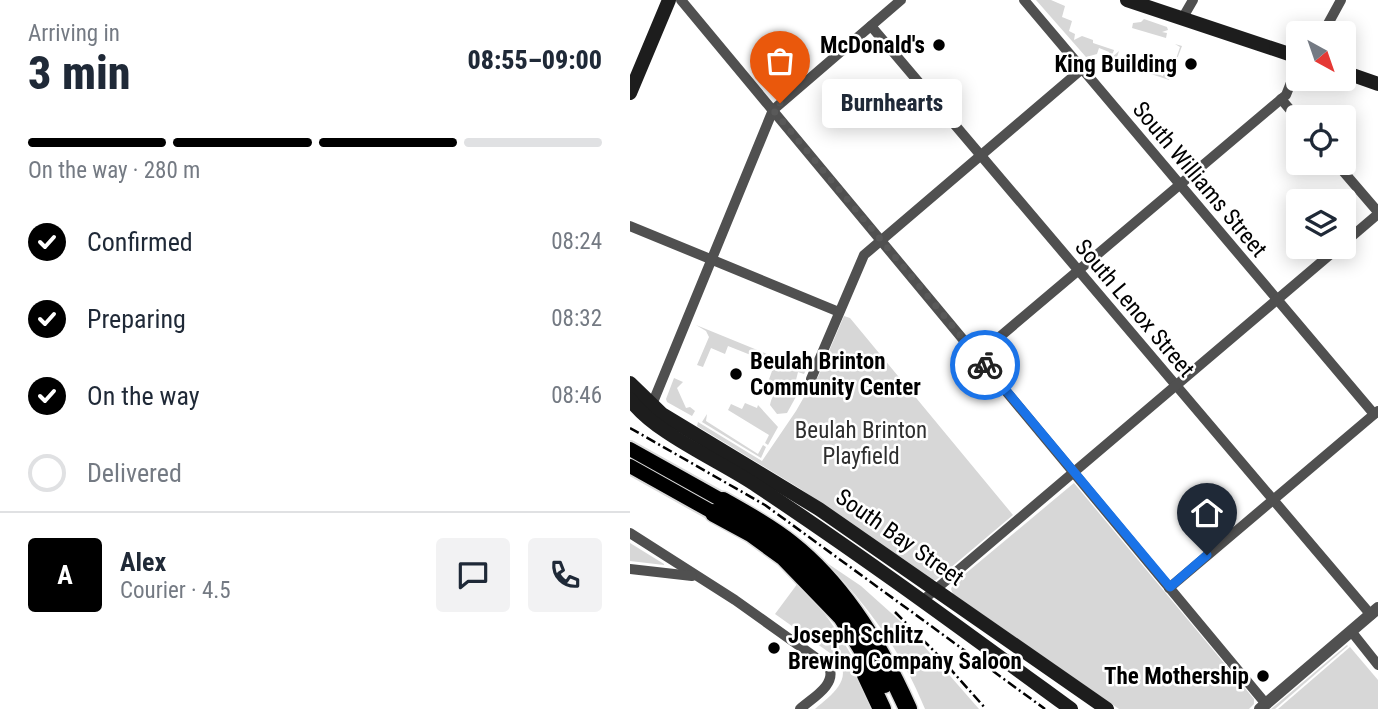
<!DOCTYPE html>
<meta charset="utf-8">
<style>
:root{--surface:#fff;--page:#f2f2f3;--text:#1f2937;--muted:#747a83;--line:#e0e1e3;--accent:#000}
body{margin:0;font-family:"Roboto Condensed",sans-serif;background:var(--page);color:var(--text);height:100vh;display:flex;flex-direction:column;font-size:26px;white-space:nowrap}
*{box-sizing:border-box;margin:0}
p{font-size:23px;color:var(--muted)}
.icon{flex:none;width:38px;height:38px;fill:none;stroke:currentColor;stroke-width:2;stroke-linecap:round;stroke-linejoin:round}
.map{position:relative;flex:1;overflow:hidden}
.sheet{display:flex;flex-direction:column;background:var(--surface);width:630px}
.sheet>*{flex:none}
.needle{width:46px;rotate:140deg}
.controls{position:absolute;left:656px;top:21px;display:grid;gap:14px}
.controls a{display:grid;place-items:center;width:70px;height:70px;border-radius:7px;background:var(--surface);box-shadow:0 4px 18px #0003;font-size:35px}
.pin{position:absolute;display:grid;place-items:center;width:60px;height:60px;color:#fff;margin:-72px -30px;border-radius:50% 50% 50% 0;rotate:-45deg;box-shadow:0 0 7px #0007}
.pin .icon{rotate:45deg}
.courier{position:absolute;display:grid;place-items:center;width:70px;height:70px;margin:-35px;border:5px solid #1a73e8;border-radius:50%;background:#fff;color:#222;box-shadow:0 2px 9px #0007}
.bubble{position:absolute;height:49px;border-radius:7px;background:var(--surface);box-shadow:0 4px 18px #0003;font-size:23px;font-weight:800;line-height:49px;text-align:center}
.headline em{font-style:normal;font-weight:800}
.headline div{display:flex;flex-direction:column-reverse}
.headline{display:flex;align-items:center;justify-content:space-between;height:119px;padding:0 28px}
h1{font-size:46px;font-weight:800;line-height:52px}
.bar{display:grid;grid-template-columns:repeat(4,1fr);gap:10px 7px;align-content:center;height:84px;padding:0 28px}
.bar i{height:9px;border-radius:5px;background:var(--line)}
.bar .on{background:var(--accent)}
.bar p{grid-column:span 4}
.line{display:flex;align-items:center;gap:18px;padding:0 28px;border-top:2px solid var(--line)}
.line div{flex:1}
.round{display:grid;place-items:center;flex:none;width:74px;height:74px;border-radius:7px;background:var(--page)}
ol{padding:0 28px;list-style:none}
li{display:flex;align-items:center;gap:21px;height:77px}
li p{margin-inline-start:auto}
li .icon{padding:7px;border-radius:50%;background:var(--accent);color:#fff;stroke-width:4}
li:last-child{color:var(--muted)}
li i{width:38px;height:38px;border:4px solid var(--line);border-radius:50%}
main{display:flex;flex:1;min-height:0}
.map>svg:first-child{display:block}
</style>
<main>
<section class="sheet">
<div class="headline"><div><h1>3 min</h1><p>Arriving in</p></div><em>08:55–09:00</em></div>
<div class="bar"><i class="on"></i><i class="on"></i><i class="on"></i><i></i><p>On the way · 280 m</p></div>
<ol>
<li><svg class="icon" aria-label="check" viewBox="0 0 24 24"><path d="M5 12l5 5 9-10"/></svg>Confirmed<p>08:24</p></li>
<li><svg class="icon" aria-label="check" viewBox="0 0 24 24"><path d="M5 12l5 5 9-10"/></svg>Preparing<p>08:32</p></li>
<li><svg class="icon" aria-label="check" viewBox="0 0 24 24"><path d="M5 12l5 5 9-10"/></svg>On the way<p>08:46</p></li>
<li><i></i>Delivered</li>
</ol>
<div class="line" style="height:126px"><b class="round" style="background:var(--accent);color:#fff">A</b><div><b>Alex</b><p>Courier · 4.5</p></div><a class="round"><svg class="icon" aria-label="chat" viewBox="0 0 24 24"><path d="M4 5h16v11H9l-5 4z"/></svg></a><a class="round"><svg class="icon" aria-label="phone" viewBox="0 0 24 24"><path d="M5 4h4l2 5-3 2q2 4 5 5l2-3 5 2v4C11 20 4 13 5 4z"/></svg></a></div>
</section>
<div class="map">
<svg width="748" height="709" viewBox="0 0 748 709">
<rect width="100%" height="100%" fill="#fff"/>
<!-- green -->
<g fill="#d7d7d7">
<path d="M406,0H421L435,6L432,17L442,21L439,31L445,34L444,40L452,36L463,40V43L484,50L483,53L478,56L479,52L469,48L467,54L456,57Z"/>
<path d="M514,19L537,27L538,30L532,32L537,33L536,38L502,28L503,23L511,22Z"/>
<path d="M545,44L552,46L539,80L479,60L489,51L486,60L533,76L535,69L542,71L550,47Z"/>
<path d="M214,316L220,318L383,515L306,580H302L169,488L67,426L68,422L132,461L166,411L182,383L188,377Z"/>
<path d="M66,325L176,370L174,374L168,372L166,380L141,387L137,385L142,371L137,368L136,361L98,346L95,354L81,348L73,367L67,365L79,337L76,331Z"/>
<path d="M44,378L53,382L47,388L56,408L60,407L65,411L62,416L37,402L36,399Z"/>
<path d="M161,387L168,393L157,413L147,414L140,405C142,393 149,389 161,387Z"/>
<path d="M115,403L127,408L128,405L148,427L138,445L135,443L139,435L98,410L101,404L112,409Z"/>
<path d="M77,414L76,421L128,454L133,445L136,447L131,458L72,422Z"/>
<path d="M444,483L624,699V704L619,709H489L323,594L321,589L323,584Z"/>
<path d="M0,543L34,564V565L0,561Z"/>
<path d="M194,561L231,586L279,629L349,709H295C272,652 237,604 194,561Z"/>
<path d="M168,583C204,618 227,664 249,709H185C201,695 224,680 207,658L145,614Z"/>
<path d="M717,645L718,646L645,709H641Z"/>
<path d="M720,647L748,680V709H648Z"/>
</g>
<g fill="none" stroke-linecap="round" stroke-linejoin="round">
<defs>
<g id="primary">
<path d="M0,449L93,501"/>
<path d="M0,466L84,513"/>
</g>
<g id="motorway">
<path d="M93,501C116,514 140,527 161,544C214,586 251,648 278,709"/>
<path d="M84,513L121,533L154,557L212,617L254,684"/>
<path d="M236,675L252,709"/>
</g>
</defs>
<!-- primary casing -->
<use href="#primary" stroke="#dbdbdb" stroke-width="18"/>
<!-- motorway casing -->
<use href="#motorway" stroke="#dbdbdb" stroke-width="21"/>
<!-- minor -->
<g stroke="#505050" stroke-width="10">
<path d="M51,0L636,704"/>
<path d="M394,0L744,414"/>
<path d="M552,19L563,0"/>
<path d="M241,26L741,615"/>
<path d="M693,33L711,0"/>
<path d="M651,99L668,119"/>
<path d="M706,163L748,212"/>
<path d="M0,226L209,312"/>
<path d="M714,243L748,214"/>
<path d="M347,356L656,95L668,65"/>
<path d="M181,379L234,255L452,69"/>
<path d="M21,407L143,110L271,0"/>
<path d="M0,533L105,600L199,667C207,685 182,698 170,709"/>
<path d="M0,569L62,576"/>
<path d="M539,588L748,411"/>
<path d="M292,601L709,247"/>
<path d="M721,631L748,665"/>
</g>
<!-- tertiary -->
<path stroke="#505050" stroke-width="12" d="M630,709L748,608"/>
<!-- secondary -->
<g stroke="#1d1d1d" stroke-width="14">
<path d="M497,0L668,57"/>
<path d="M714,72L748,84"/>
<path d="M0,93L39,0"/>
<path d="M0,383L32,414L189,509L477,709"/>
<path d="M0,399C22,432 92,462 127,486C234,557 337,633 441,709"/>
</g>
<!-- primary -->
<use href="#primary" stroke="#000" stroke-width="14"/>
<!-- motorway -->
<use href="#motorway" stroke="#000" stroke-width="18"/>
<!-- rail -->
<g stroke="#000" stroke-width="2.5" stroke-dasharray="10 3.5 2 3.5" stroke-linecap="butt">
<path d="M0,428L135,505L415,709"/>
<path d="M265,612L306,653L356,709"/>
</g>
</g>
<g fill="none" stroke-linecap="round" stroke-linejoin="round">
<!-- done -->
<path stroke="#595959" stroke-width="7" stroke-dasharray="0 12.6" d="M150,103L143,110L355,365"/>
<!-- route -->
<path stroke="#1a73e8" stroke-width="9" d="M355,365L540,587L577,555"/>
</g>
<!-- markers -->
<g fill="#000" stroke="#fff" stroke-width="2.5">
<circle cx="309" cy="45" r="7"/>
<circle cx="561" cy="64" r="7"/>
<circle cx="106" cy="374" r="7"/>
<circle cx="144" cy="648" r="7"/>
<circle cx="633" cy="676" r="7"/>
</g>
<g text-anchor="middle" stroke-width="5" stroke-linejoin="round" paint-order="stroke">
<!-- poi labels -->
<g font-size="23" font-weight="bold" fill="#000" stroke="#fff" text-anchor="end">
<text x="295" y="53">McDonald's</text>
<text x="547" y="72">King Building</text>
<text x="120" y="369" text-anchor="start">Beulah Brinton<tspan x="120" dy="26">Community Center</tspan></text>
<text x="158" y="643" text-anchor="start">Joseph Schlitz<tspan x="158" dy="26">Brewing Company Saloon</tspan></text>
<text x="619" y="684">The Mothership</text>
</g>
<!-- street labels -->
<g font-size="23" fill="#000" stroke="#fff">
<text transform="translate(570 179) rotate(50)" y="8">South Williams Street</text>
<text transform="translate(505 308) rotate(50)" y="8">South Lenox Street</text>
<text transform="translate(270 537) rotate(35)" y="8">South Bay Street</text>
</g>
<!-- park labels -->
<g font-size="23" fill="#2e2e2e" stroke="#fff">
<text x="231" y="438">Beulah Brinton<tspan x="231" dy="26">Playfield</tspan></text>
</g>
</g>
</svg>
<div class="controls">
<a><svg class="needle" viewBox="-14 -14 28 28"><path d="M0-13l5 13h-10z" fill="#e53935"/><path d="M0 13l5-13h-10z" fill="#747a83"/></svg></a>
<a><svg class="icon" aria-label="locate" viewBox="0 0 24 24"><circle cx="12" cy="12" r="6"/><path d="M12 2v4M12 18v4M2 12h4M18 12h4"/></svg></a>
<a><svg class="icon" aria-label="layers" viewBox="0 0 24 24"><path d="M12 4l9 5-9 5-9-5zM3 14l9 5 9-5"/></svg></a>
</div>
<div class="pin" style="left:150px;top:103px;background:#ea580c"><svg class="icon" aria-label="bag" viewBox="0 0 24 24"><path d="M5 8h14l-1 12H6zM9 8a3 3 0 0 1 6 0"/></svg></div>
<div class="pin" style="left:577px;top:555px;background:#1f2937"><svg class="icon" aria-label="home" viewBox="0 0 24 24"><path d="M3 11l9-7 9 7M6 9v11h12V9"/></svg></div>
<div class="courier" style="left:355px;top:365px"><svg class="icon" aria-label="bike" viewBox="0 0 24 24"><circle cx="6" cy="16" r="4"/><circle cx="18" cy="16" r="4"/><path d="M6 16l4-8h5l3 8M10 8l3 8H6M13 5h3"/></svg></div>
<div class="bubble" style="left:192px;top:79px;width:140px">Burnhearts</div>
</div>
</main>
